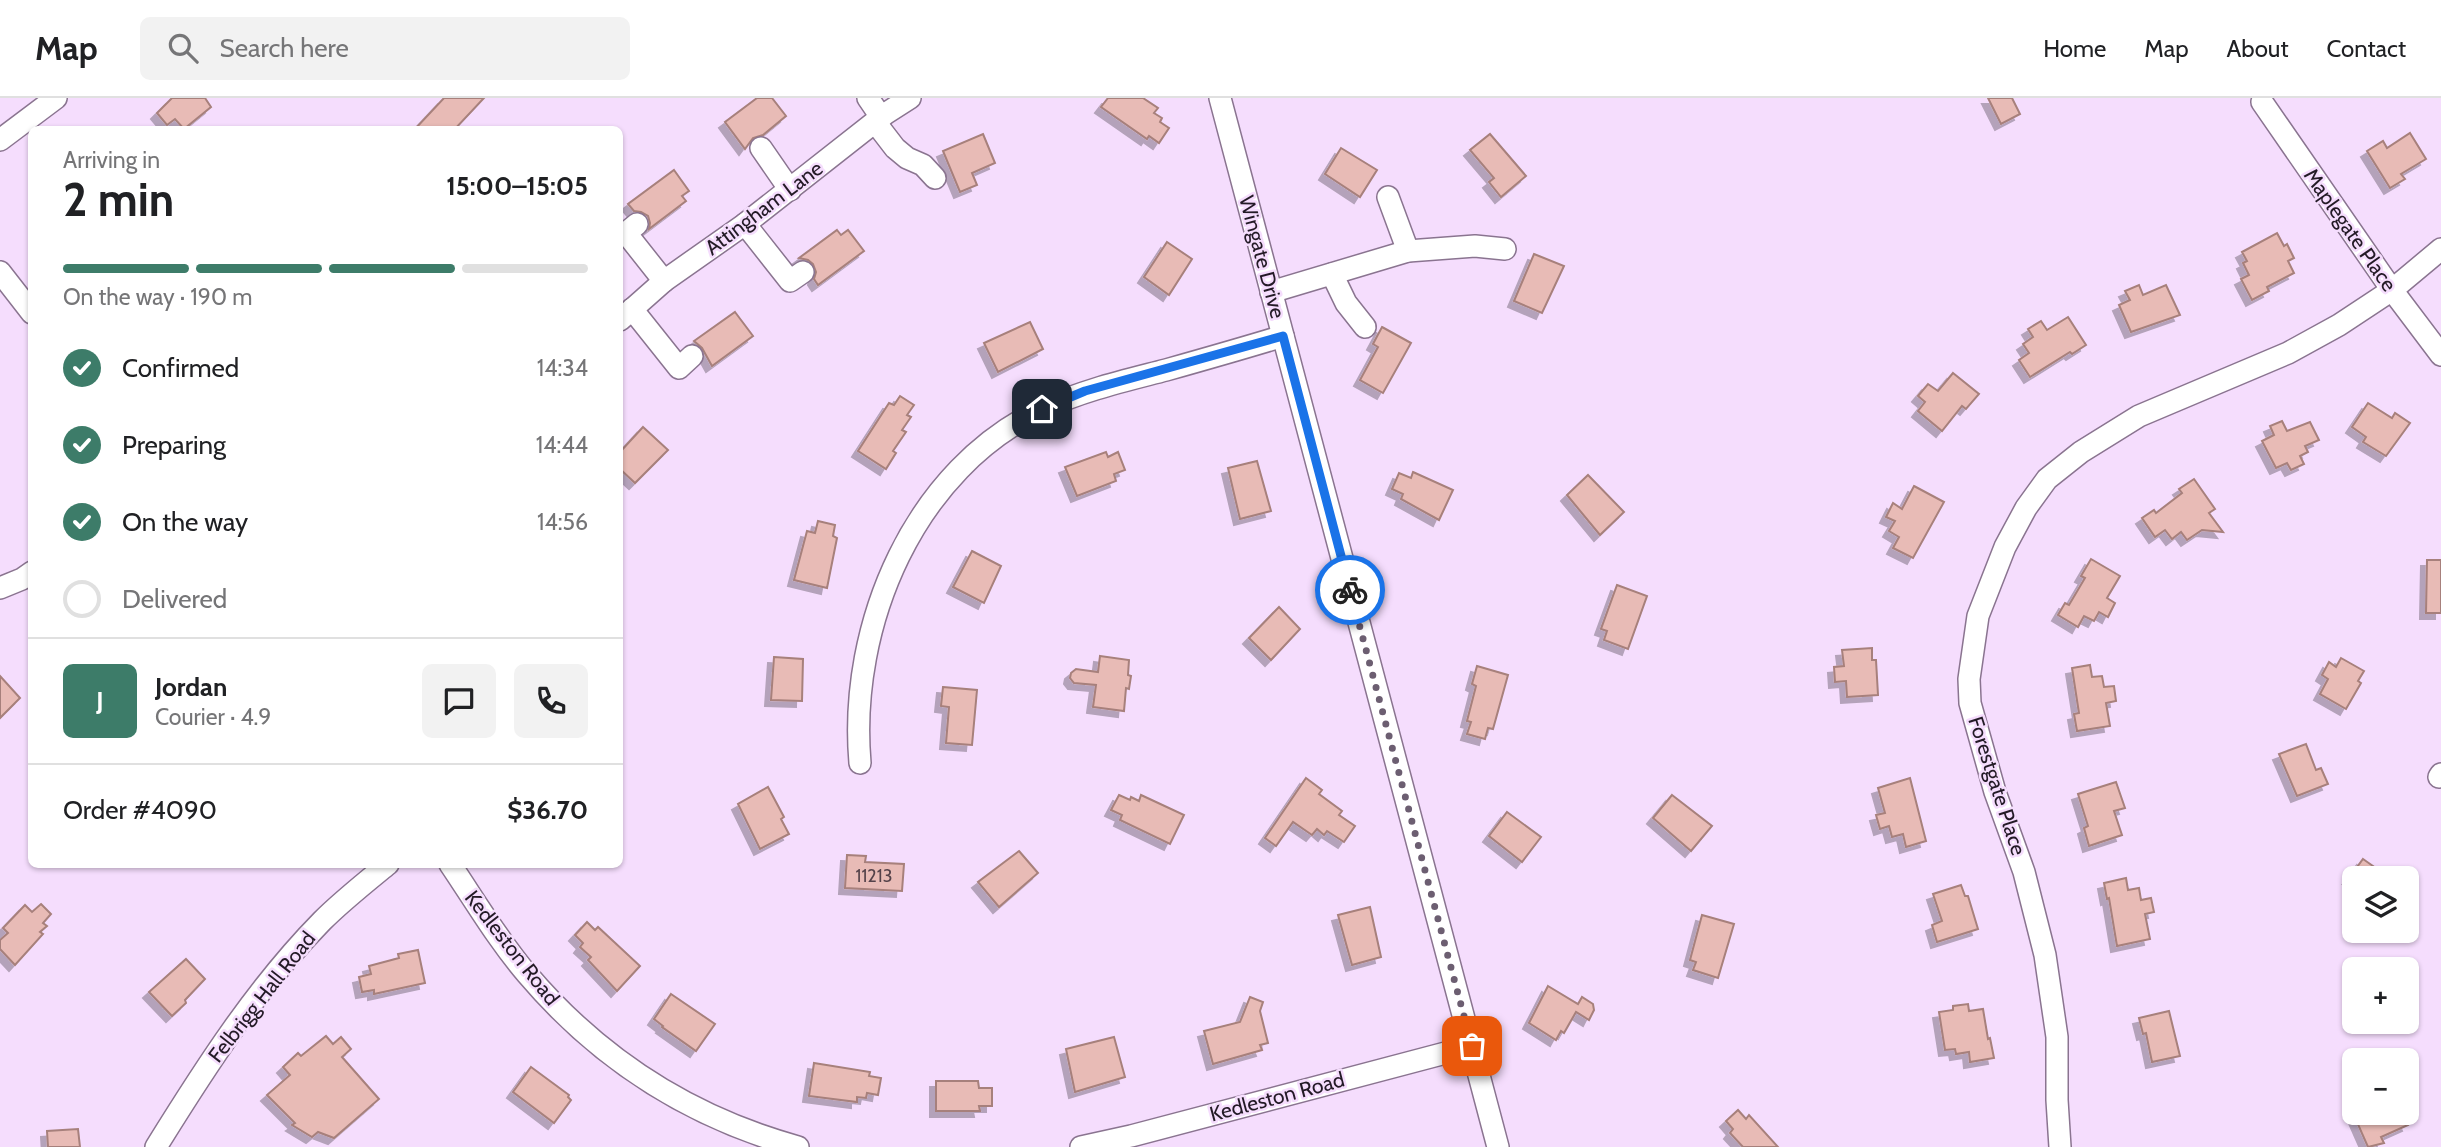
<!DOCTYPE html>
<meta charset="utf-8">
<style>
:root{--surface:#fff;--page:#f2f2f2;--text:#202124;--muted:#757577;--line:#e0e0e0;--accent:#3d7c69}
body{margin:0;font-family:Cabin,sans-serif;background:var(--page);color:var(--text);height:100vh;display:flex;flex-direction:column;font-size:26px;white-space:nowrap}
*{box-sizing:border-box;margin:0}
p{font-size:23px;color:var(--muted)}
.icon{flex:none;width:38px;height:38px;fill:none;stroke:currentColor;stroke-width:2;stroke-linecap:round;stroke-linejoin:round}
.map{position:relative;flex:1;overflow:hidden}
.sheet{position:absolute;left:28px;top:28px;width:595px;height:742px;display:flex;flex-direction:column;background:var(--surface);border-radius:10px;box-shadow:0 2px 5px #0004}
.sheet>*{flex:none}
.buttons{position:absolute;left:2342px;top:768px;display:grid;gap:14px}
.buttons a{display:grid;place-items:center;width:77px;height:77px;border-radius:10px;background:var(--surface);box-shadow:0 2px 5px #0004;font-size:35px}
.pin{position:absolute;display:grid;place-items:center;width:60px;height:60px;color:#fff;margin:-30px;border-radius:14px;box-shadow:0 4px 10px #0006}
.courier{position:absolute;display:grid;place-items:center;width:70px;height:70px;margin:-35px;border:5px solid #1a73e8;border-radius:50%;background:#fff;color:#222;box-shadow:0 2px 9px #0007}
.summary em{font-style:normal;font-weight:700}
.summary div{display:flex;flex-direction:column-reverse}
.summary{display:flex;align-items:center;justify-content:space-between;height:119px;padding:0 35px}
h1{font-size:46px;font-weight:700;line-height:52px}
.bar{display:grid;grid-template-columns:repeat(4,1fr);gap:10px 7px;align-content:center;height:84px;padding:0 35px}
.bar i{height:9px;border-radius:5px;background:var(--line)}
.bar .current{background:var(--accent)}
.bar p{grid-column:span 4}
.line{display:flex;align-items:center;gap:18px;padding:0 35px;border-top:2px solid var(--line)}
.line div{flex:1}
.round{display:grid;place-items:center;flex:none;width:74px;height:74px;border-radius:10px;background:var(--page)}
ol{padding:0 35px;list-style:none}
li{display:flex;align-items:center;gap:21px;height:77px}
li p{margin-inline-start:auto}
li .icon{padding:7px;border-radius:50%;background:var(--accent);color:#fff;stroke-width:4}
li:last-child{color:var(--muted)}
li i{width:38px;height:38px;border:4px solid var(--line);border-radius:50%}
header{display:flex;align-items:center;gap:42px;box-sizing:border-box;height:98px;padding:0 35px;background:var(--surface);border-bottom:2px solid var(--line)}
header strong{font-size:33px}
nav{display:flex;gap:38px;margin-inline-start:auto;font-size:24px}
.search{width:490px;height:63px;background:var(--page);display:flex;align-items:center;gap:18px;box-sizing:border-box;padding:0 24px;border-radius:10px;color:var(--muted);font-size:26px}
.map>svg:first-child{display:block}
</style>
<header>
<strong>Map</strong>
<div class="search"><svg class="icon" aria-label="search" viewBox="0 0 24 24"><circle cx="10" cy="10" r="6"/><path d="M15 15l6 6"/></svg>Search here</div>
<nav><a>Home</a><a>Map</a><a>About</a><a>Contact</a></nav>
</header>
<div class="map">
<svg width="2441" height="1049" viewBox="0 0 2441 1049">
<defs>
<filter id="shadow"><feDropShadow dx="-6" dy="6" stdDeviation="0" flood-color="#0004"/></filter>
</defs>
<rect width="100%" height="100%" fill="#f5ddfd"/>
<!-- building -->
<g fill="#e8bbb6" stroke="#a7807b" stroke-width="2" filter="url(#shadow)">
<path d="M172,0H205L211,9L184,31L175,21L167,27L157,15Z"/>
<path d="M444,0H484L454,32H414Z"/>
<path d="M757,0H772L786,18L763,37L753,40L745,51L725,24Z"/>
<path d="M1108,0H1143L1158,10L1154,15L1162,20L1160,24L1169,30L1159,45L1149,38L1147,41L1101,9Z"/>
<path d="M1988,0H2012L2020,16L2001,26Z"/>
<path d="M2410,35L2426,61L2401,76L2405,81L2390,90L2367,53L2383,43L2387,50Z"/>
<path d="M983,36L995,65L972,75L977,87L960,94L943,53Z"/>
<path d="M1490,36L1526,78L1501,99L1489,84L1494,80L1470,52Z"/>
<path d="M1341,50L1377,72L1360,99L1325,76Z"/>
<path d="M674,72L689,93L682,98L686,103L649,131L650,125L648,118L641,114L634,113L628,106Z"/>
<path d="M837,132L841,137L848,132L864,153L818,187L814,181L816,174L813,166L808,162L799,160Z"/>
<path d="M2277,135L2284,148L2287,146L2294,160L2288,163L2294,175L2267,189L2269,193L2252,202L2241,181L2249,177L2243,165L2247,163L2242,154Z"/>
<path d="M1167,144L1192,161L1169,197L1144,179Z"/>
<path d="M1534,156L1564,168L1542,215L1514,203Z"/>
<path d="M2139,187L2143,197L2166,187L2180,217L2131,234L2119,207L2130,202L2125,193Z"/>
<path d="M735,214L753,238L712,268L702,250L694,243Z"/>
<path d="M2068,219L2086,247L2072,256L2070,254L2030,279L2019,262L2029,255L2023,246L2033,239L2028,231L2041,223L2047,232Z"/>
<path d="M1030,224L1043,251L998,274L984,245Z"/>
<path d="M1382,229L1411,245L1383,295L1360,282L1378,249L1373,246Z"/>
<path d="M1953,275L1979,296L1966,311L1962,308L1942,333L1918,313L1925,304L1918,298L1928,286L1938,293Z"/>
<path d="M900,298L914,307L907,317L911,319L902,332L906,334L893,353L896,355L886,371L858,353L889,305L894,307Z"/>
<path d="M2368,305L2392,320L2395,315L2410,325L2386,358L2363,344L2366,339L2352,329Z"/>
<path d="M2282,323L2287,333L2310,324L2319,342L2305,348L2308,354L2300,358L2304,366L2291,372L2287,365L2276,370L2262,343L2274,337L2270,328Z"/>
<path d="M643,329L668,352L635,385L620,371V354Z"/>
<path d="M1106,354L1108,359L1118,354L1125,372L1114,376L1116,383L1077,398L1065,369Z"/>
<path d="M1257,363L1271,413L1240,421L1228,370Z"/>
<path d="M1413,374L1453,392L1439,422L1401,401L1403,396L1392,391L1399,375L1411,380Z"/>
<path d="M1588,377L1624,414L1600,437L1567,397Z"/>
<path d="M2194,381L2215,411L2209,415L2223,434L2202,432L2187,442L2181,434L2172,441L2165,432L2155,439L2142,420L2154,412L2156,415L2182,395L2179,391Z"/>
<path d="M1914,388L1944,404L1913,460L1893,450L1899,439L1889,433L1895,423L1886,419L1893,405L1902,411Z"/>
<path d="M818,423L835,427L833,438L837,440L827,490L794,482L807,433L815,435Z"/>
<path d="M972,453L1001,468L984,505L953,489Z"/>
<path d="M2091,461L2120,478L2107,500L2115,505L2108,519L2099,514L2094,523L2084,518L2078,529L2058,517L2065,505L2069,507L2085,480L2081,478Z"/>
<path d="M2427,462H2441V515H2426Z"/>
<path d="M1617,487L1647,498L1628,551L1604,542L1607,533L1601,531Z"/>
<path d="M1279,509L1300,531L1271,562L1249,540Z"/>
<path d="M1872,550V562H1876L1878,597L1847,599L1846,583L1835,584L1834,569L1844,568L1842,552Z"/>
<path d="M1100,558L1129,562L1128,577L1131,578L1129,591L1126,590L1124,613L1093,609L1096,587L1074,585L1070,580L1071,575L1076,571L1098,574Z"/>
<path d="M774,559L803,561L802,603L771,602Z"/>
<path d="M2341,560L2364,573L2358,583L2361,585L2346,611L2320,596L2328,581L2322,577L2329,564L2336,569Z"/>
<path d="M2090,567L2092,579L2102,578L2104,589L2114,588L2116,603L2106,605L2110,628L2077,633L2074,616L2079,615L2072,570Z"/>
<path d="M1477,568L1508,577L1493,631L1488,630L1485,641L1467,636L1471,624L1467,623L1476,588L1472,586Z"/>
<path d="M0,578L20,600L0,620Z"/>
<path d="M943,589L977,592L972,647L946,645L949,609L941,608Z"/>
<path d="M2306,646L2316,672L2321,670L2328,686L2297,698L2279,656Z"/>
<path d="M1306,680L1322,692L1319,696L1342,713L1339,717L1355,728L1344,744L1327,733L1324,737L1317,731L1312,737L1293,724L1276,748L1265,740Z"/>
<path d="M1910,680L1926,743L1906,749L1903,736L1892,739L1889,728L1880,731L1876,717L1885,715L1878,690Z"/>
<path d="M2116,684L2125,710L2114,713L2122,737L2089,748L2084,730L2088,728L2078,696Z"/>
<path d="M768,689L784,719L781,721L789,736L760,751L738,706Z"/>
<path d="M1119,697L1130,702L1131,699L1139,703L1141,697L1184,717L1170,746L1120,722L1122,717L1111,712Z"/>
<path d="M1672,697L1712,728L1691,753L1653,720Z"/>
<path d="M1507,714L1541,739L1522,764L1489,738Z"/>
<path d="M1019,753L1038,775L999,809L978,784Z"/>
<path d="M847,757L866,758L865,764L904,766L902,793L845,790Z"/>
<path d="M2363,761L2390,780H2349Z"/>
<path d="M2126,780L2128,792L2139,790L2141,802L2151,800L2154,814L2145,816L2150,841L2117,848L2109,800L2107,801L2104,785Z"/>
<path d="M1961,787L1965,798H1968L1978,831L1937,844L1932,827L1942,823L1933,796Z"/>
<path d="M41,806L51,816L43,825L47,828L40,834L43,836L15,867L0,851V842L8,835L3,830L25,807L32,814Z"/>
<path d="M1370,809L1381,859L1352,867L1338,817Z"/>
<path d="M1702,817L1734,826L1718,880L1693,872L1696,864L1690,862Z"/>
<path d="M587,824L595,832L598,829L640,868L617,893L588,862L591,859L580,849L583,845L575,837Z"/>
<path d="M418,852L425,885L374,896V892L362,894L359,879L371,876L369,868L399,860L398,856Z"/>
<path d="M186,861L205,881L185,902L186,905L172,918L149,894Z"/>
<path d="M1548,888L1578,906L1582,899L1593,906L1594,912L1589,922L1576,914L1564,935L1561,933L1556,942L1529,925Z"/>
<path d="M671,896L715,926L696,953L662,929L663,928L654,921Z"/>
<path d="M1250,899L1263,904L1260,913L1268,945L1260,947L1262,952L1213,966L1204,933L1240,924Z"/>
<path d="M1968,906L1969,913L1983,911L1988,941L1990,940L1994,960L1970,964L1969,954L1956,956L1955,951L1945,952L1939,914L1953,912V908Z"/>
<path d="M2169,913L2180,958L2152,964L2146,935L2143,936L2139,920Z"/>
<path d="M326,938L333,946L341,939L351,951L342,959L379,1001L334,1040L318,1034L312,1039L292,1027L295,1025L267,997L290,977L283,969L298,955L301,958Z"/>
<path d="M1114,939L1125,979L1075,994L1066,951Z"/>
<path d="M814,965L870,974L869,978L881,980L878,997L867,995L866,1000L857,999V1004L809,998Z"/>
<path d="M531,969L569,997L568,999L571,1002L554,1025L513,994Z"/>
<path d="M936,983H978L979,990H992V1008H979L980,1013H936Z"/>
<path d="M1738,1012L1746,1021L1749,1017L1778,1049H1743L1730,1035L1733,1031L1726,1023Z"/>
<path d="M2353,1015H2402L2408,1027L2381,1039L2384,1045L2368,1049Z"/>
<path d="M78,1031L80,1049H48L47,1033Z"/>
</g>
<g fill="none" stroke-linecap="round" stroke-linejoin="round">
<defs>
<g id="minor">
<path d="M868,0L881,19"/>
<path d="M1220,0L1498,1049"/>
<path d="M2262,4L2392,192L2441,257"/>
<path d="M875,24L895,50L907,60L923,67L935,80"/>
<path d="M0,42L56,0"/>
<path d="M761,50L790,92"/>
<path d="M1388,99L1408,153"/>
<path d="M637,126L626,135L664,183"/>
<path d="M745,126L790,183L803,174"/>
<path d="M0,174L32,215"/>
<path d="M1332,176L1346,205L1365,229"/>
<path d="M1271,194L1408,153L1475,148L1505,151"/>
<path d="M632,211L679,270L692,258"/>
<path d="M620,222L664,183L745,126L885,16L910,0"/>
<path d="M0,490L22,481L32,474"/>
<path d="M860,665C848,527 914,370 1045,310C1084,292 1124,283 1166,272C1205,261 1244,250 1283,238"/>
<path d="M2439,679L2441,676"/>
<path d="M450,766C475,803 498,842 527,876C600,962 689,1019 798,1049"/>
<path d="M156,1049C205,970 257,889 322,823C342,803 366,784 388,766"/>
<path d="M1081,1049L1131,1038L1472,948"/>
<path d="M2060,1049L2057,1002V939L2045,857L2024,774L1995,694L1970,605L1969,581L1978,518L2005,449L2026,410L2047,381L2081,354L2139,318L2288,255L2339,227L2392,192L2441,151"/>
</g>
</defs>
<!-- minor casing -->
<use href="#minor" stroke="#8a7490" stroke-width="24"/>
<!-- minor -->
<use href="#minor" stroke="#fff" stroke-width="21"/>
</g>
<g fill="none" stroke-linecap="round" stroke-linejoin="round">
<!-- done -->
<path stroke="#6c5e71" stroke-width="7" stroke-dasharray="0 12.6" d="M1350,492L1472,948"/>
<!-- route -->
<path stroke="#1a73e8" stroke-width="9" d="M1042,311L1085,293L1283,238L1350,492"/>
</g>
<g text-anchor="middle" stroke-width="5" stroke-linejoin="round" paint-order="stroke">
<!-- number labels -->
<g font-size="18" fill="#54424a">
<text x="874" y="784">11213</text>
</g>
<!-- street labels -->
<g font-size="21" fill="#231a26" stroke="#f5ddfd">
<text transform="translate(764 110) rotate(-37)" y="7">Attingham Lane</text>
<text transform="translate(2350 132) rotate(55)" y="7">Maplegate Place</text>
<text transform="translate(1262 159) rotate(75)" y="7">Wingate Drive</text>
<text transform="translate(1997 688) rotate(72)" y="7">Forestgate Place</text>
<text transform="translate(512 850) rotate(52)" y="7">Kedleston Road</text>
<text transform="translate(262 899) rotate(-52)" y="7">Felbrigg Hall Road</text>
<text transform="translate(1277 999) rotate(-15)" y="7">Kedleston Road</text>
</g>
</g>
</svg>
<div class="buttons">
<a><svg class="icon" aria-label="layers" viewBox="0 0 24 24"><path d="M12 4l9 5-9 5-9-5zM3 14l9 5 9-5"/></svg></a>
<a>+</a>
<a>−</a>
</div>
<div class="pin" style="left:1472px;top:948px;background:#ea580c"><svg class="icon" aria-label="bag" viewBox="0 0 24 24"><path d="M5 8h14l-1 12H6zM9 8a3 3 0 0 1 6 0"/></svg></div>
<div class="pin" style="left:1042px;top:311px;background:#1f2937"><svg class="icon" aria-label="home" viewBox="0 0 24 24"><path d="M3 11l9-7 9 7M6 9v11h12V9"/></svg></div>
<div class="courier" style="left:1350px;top:492px"><svg class="icon" aria-label="bike" viewBox="0 0 24 24"><circle cx="6" cy="16" r="4"/><circle cx="18" cy="16" r="4"/><path d="M6 16l4-8h5l3 8M10 8l3 8H6M13 5h3"/></svg></div>
<section class="sheet">
<div class="summary"><div><h1>2 min</h1><p>Arriving in</p></div><em>15:00–15:05</em></div>
<div class="bar"><i class="current"></i><i class="current"></i><i class="current"></i><i></i><p>On the way · 190 m</p></div>
<ol>
<li><svg class="icon" aria-label="check" viewBox="0 0 24 24"><path d="M5 12l5 5 9-10"/></svg>Confirmed<p>14:34</p></li>
<li><svg class="icon" aria-label="check" viewBox="0 0 24 24"><path d="M5 12l5 5 9-10"/></svg>Preparing<p>14:44</p></li>
<li><svg class="icon" aria-label="check" viewBox="0 0 24 24"><path d="M5 12l5 5 9-10"/></svg>On the way<p>14:56</p></li>
<li><i></i>Delivered</li>
</ol>
<div class="line" style="height:126px"><b class="round" style="background:var(--accent);color:#fff">J</b><div><b>Jordan</b><p>Courier · 4.9</p></div><a class="round"><svg class="icon" aria-label="chat" viewBox="0 0 24 24"><path d="M4 5h16v11H9l-5 4z"/></svg></a><a class="round"><svg class="icon" aria-label="phone" viewBox="0 0 24 24"><path d="M5 4h4l2 5-3 2q2 4 5 5l2-3 5 2v4C11 20 4 13 5 4z"/></svg></a></div>
<div class="line" style="height:91px"><div>Order #4090</div><b>$36.70</b></div>
</section>
</div>
